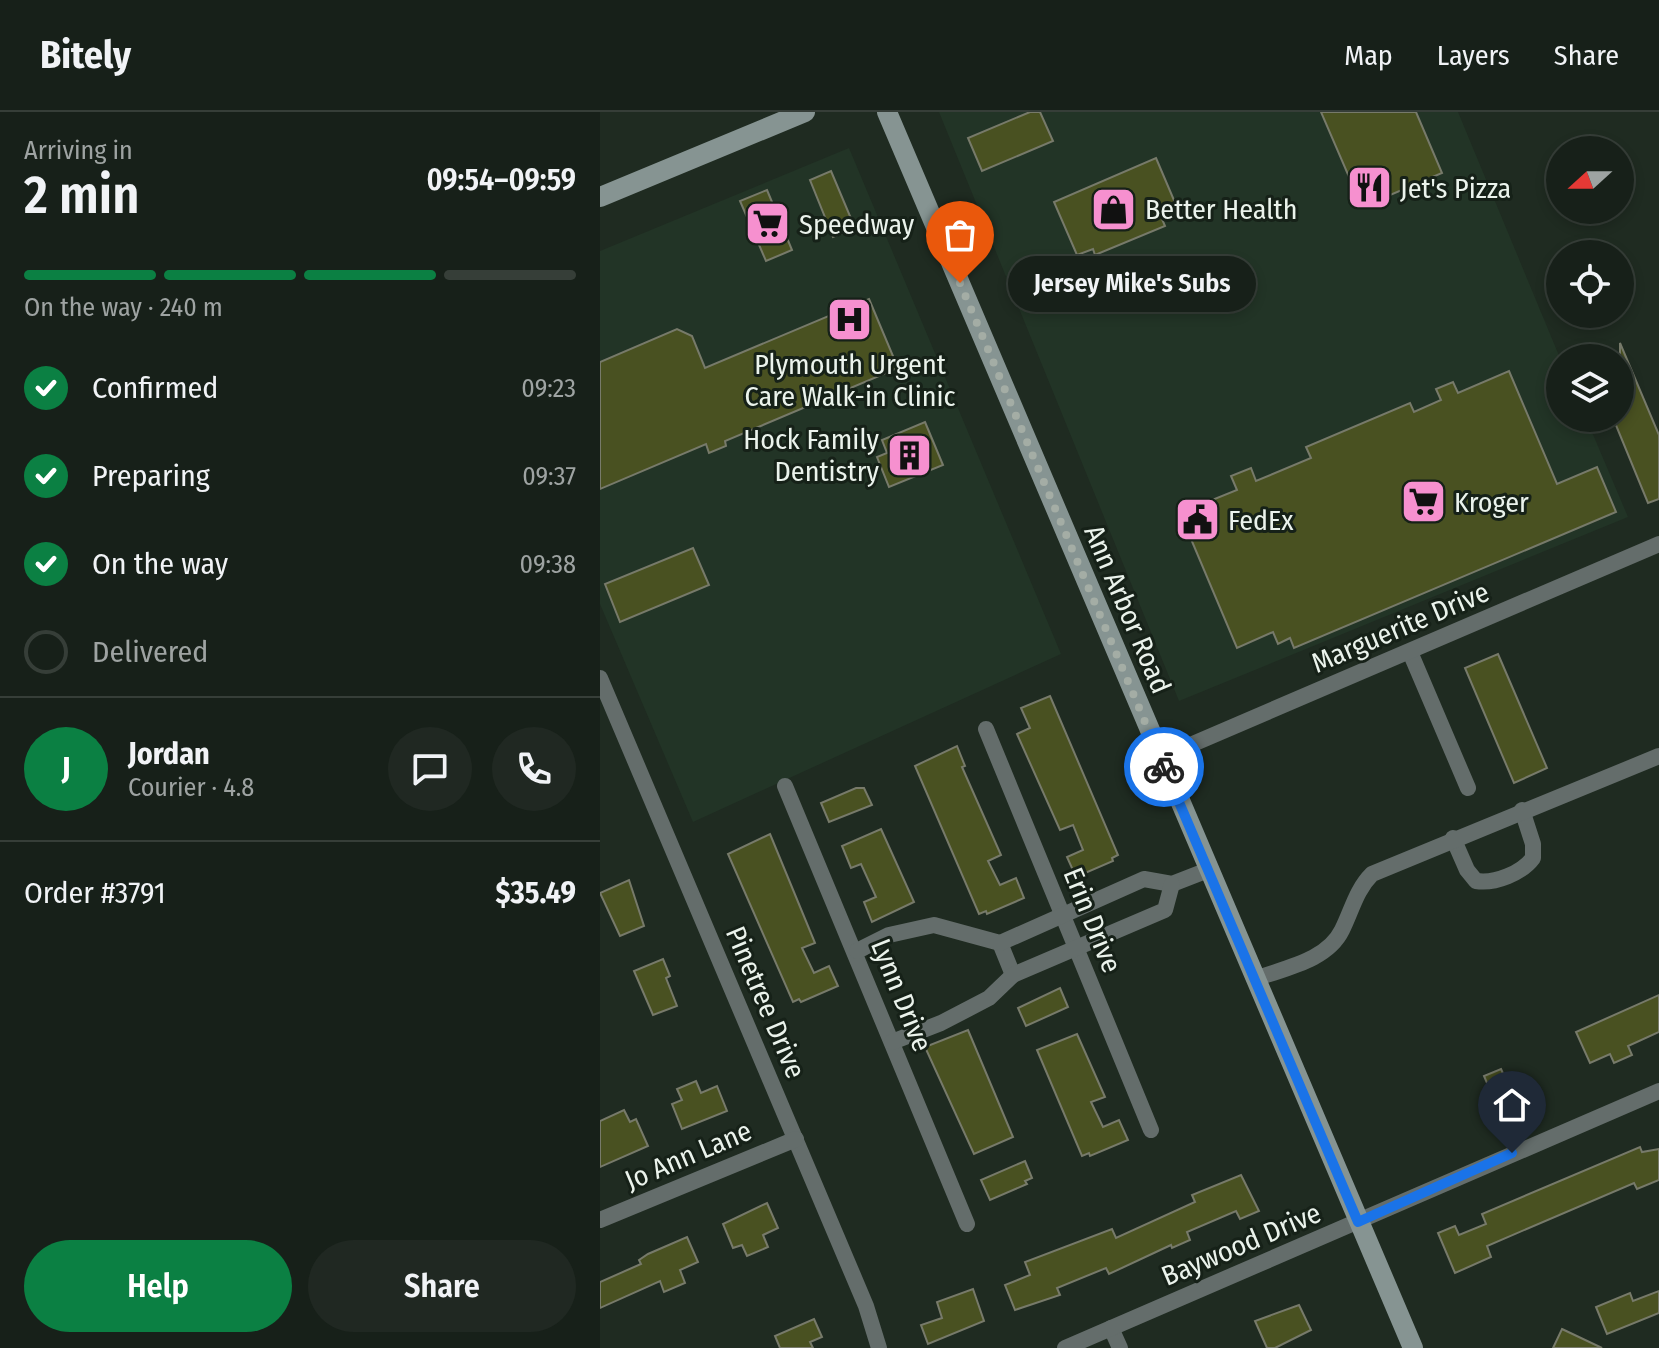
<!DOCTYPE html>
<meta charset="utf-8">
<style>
:root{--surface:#172019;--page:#202822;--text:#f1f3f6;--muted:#9ea3a2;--line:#363e38;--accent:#0b8043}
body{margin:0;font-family:"Fira Sans Condensed",sans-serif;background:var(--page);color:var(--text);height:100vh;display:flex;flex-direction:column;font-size:30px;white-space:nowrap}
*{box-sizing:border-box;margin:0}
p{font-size:26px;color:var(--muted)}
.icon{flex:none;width:44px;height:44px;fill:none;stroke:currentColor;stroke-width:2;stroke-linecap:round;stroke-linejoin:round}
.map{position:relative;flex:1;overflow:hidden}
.panel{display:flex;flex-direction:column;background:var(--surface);width:600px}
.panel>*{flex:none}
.needle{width:52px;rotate:249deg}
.fabs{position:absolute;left:946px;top:24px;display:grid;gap:16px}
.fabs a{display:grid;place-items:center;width:88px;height:88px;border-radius:50%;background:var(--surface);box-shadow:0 4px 12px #0003,0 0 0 2px var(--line);font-size:40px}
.pin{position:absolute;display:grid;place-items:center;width:68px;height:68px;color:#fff;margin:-82px -34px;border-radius:50% 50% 50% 0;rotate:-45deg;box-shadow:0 0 8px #0007}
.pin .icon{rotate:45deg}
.courier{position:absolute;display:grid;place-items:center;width:80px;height:80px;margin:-40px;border:6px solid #1a73e8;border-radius:50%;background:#fff;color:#222;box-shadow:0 2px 10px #0007}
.bubble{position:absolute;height:56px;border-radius:28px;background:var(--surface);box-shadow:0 4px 12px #0003,0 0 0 2px var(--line);font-size:26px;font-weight:600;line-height:56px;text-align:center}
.headline em{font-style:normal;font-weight:600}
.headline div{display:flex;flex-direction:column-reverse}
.headline{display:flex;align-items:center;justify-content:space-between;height:136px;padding:0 24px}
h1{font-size:52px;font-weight:600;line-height:60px}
.bar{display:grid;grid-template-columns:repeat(4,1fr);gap:12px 8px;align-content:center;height:96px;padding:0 24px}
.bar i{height:10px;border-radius:6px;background:var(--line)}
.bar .selected{background:var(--accent)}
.bar p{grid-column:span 4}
.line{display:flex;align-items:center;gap:20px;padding:0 24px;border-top:2px solid var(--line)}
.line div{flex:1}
.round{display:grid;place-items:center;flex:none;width:84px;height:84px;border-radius:42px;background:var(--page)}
ol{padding:0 24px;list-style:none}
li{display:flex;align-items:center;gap:24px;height:88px}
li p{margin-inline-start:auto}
li .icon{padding:8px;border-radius:50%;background:var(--accent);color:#fff;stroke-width:4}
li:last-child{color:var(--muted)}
li i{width:44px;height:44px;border:4px solid var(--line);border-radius:50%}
.action{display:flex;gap:16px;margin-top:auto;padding:16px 24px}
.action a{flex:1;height:92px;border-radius:48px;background:var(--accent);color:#fff;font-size:32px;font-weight:600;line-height:92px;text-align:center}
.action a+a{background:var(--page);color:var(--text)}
header{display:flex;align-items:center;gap:48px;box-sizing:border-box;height:112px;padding:0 40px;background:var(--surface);border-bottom:2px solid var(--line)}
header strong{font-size:38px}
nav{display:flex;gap:44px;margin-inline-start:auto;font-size:28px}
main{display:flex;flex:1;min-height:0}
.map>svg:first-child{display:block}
</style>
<header>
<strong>Bitely</strong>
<nav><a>Map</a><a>Layers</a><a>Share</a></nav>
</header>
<main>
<section class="panel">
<div class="headline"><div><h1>2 min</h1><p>Arriving in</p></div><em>09:54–09:59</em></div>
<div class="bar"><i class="selected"></i><i class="selected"></i><i class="selected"></i><i></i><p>On the way · 240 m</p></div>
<ol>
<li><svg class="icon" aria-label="check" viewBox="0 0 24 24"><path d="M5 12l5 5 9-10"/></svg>Confirmed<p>09:23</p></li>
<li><svg class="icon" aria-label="check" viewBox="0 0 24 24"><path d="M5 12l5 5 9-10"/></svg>Preparing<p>09:37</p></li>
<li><svg class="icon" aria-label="check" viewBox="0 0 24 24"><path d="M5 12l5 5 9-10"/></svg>On the way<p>09:38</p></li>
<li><i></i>Delivered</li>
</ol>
<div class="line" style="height:144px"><b class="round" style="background:var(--accent);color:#fff">J</b><div><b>Jordan</b><p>Courier · 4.8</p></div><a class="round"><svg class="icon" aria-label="chat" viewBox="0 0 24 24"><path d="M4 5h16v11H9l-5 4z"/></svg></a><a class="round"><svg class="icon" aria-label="phone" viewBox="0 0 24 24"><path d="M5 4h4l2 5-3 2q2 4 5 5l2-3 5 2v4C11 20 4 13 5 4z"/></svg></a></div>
<div class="line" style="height:104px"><div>Order #3791</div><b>$35.49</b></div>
<div class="action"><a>Help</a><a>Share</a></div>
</section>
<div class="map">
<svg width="1059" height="1236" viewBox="0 0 1059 1236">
<rect width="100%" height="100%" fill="#1f2b21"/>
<!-- built -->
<g fill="#223426">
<path d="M339,0H858L960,246V306H986L1028,405L579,589Z"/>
<path d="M249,36L461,542L93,710L0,492V139Z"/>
</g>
<!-- building -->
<g fill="#495121" stroke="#777a6a" stroke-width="2">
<path d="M430,0H440L453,29L382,59L368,26Z"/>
<path d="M721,0H816L842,61L762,95Z"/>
<path d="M556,46L579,100L562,107L565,114L495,143L493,137L477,143L454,90Z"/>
<path d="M231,59L255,116L233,125L210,68Z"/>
<path d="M167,78L192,138L166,149L140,89Z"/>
<path d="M269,187L298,256L125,329L126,334L109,341L106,332L0,377V250L77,217L92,224L105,256Z"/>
<path d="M1020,231L1059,323V387L1048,391L1013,306H1020Z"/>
<path d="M909,259L957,372L997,355L1016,400L694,536L690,526L678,532L673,520L637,536L580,401L637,378L631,364L651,356L656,369L711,346L706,335L810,291L814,300L841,288L836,277L853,270L858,281Z"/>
<path d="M325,310L343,353L289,375L277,345L287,341L282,328Z"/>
<path d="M93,436L109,473L20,510L5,472Z"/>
<path d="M898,542L947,656L914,671L865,556Z"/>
<path d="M450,584L518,743L512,746L513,749L476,765L467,745L483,738L473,713L460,718L417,622L430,616L421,596Z"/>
<path d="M357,634L365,654L362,655L401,743L388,749L400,773L416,766L424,786L387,802L386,799L379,802L315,654Z"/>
<path d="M256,676H264L272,693L229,710L221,691Z"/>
<path d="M281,717L314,790L272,810L264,790L276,785L261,752L251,756L242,734Z"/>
<path d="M170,722L215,831L202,836L214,861L229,854L238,874L201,890L199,887L193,890L128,742Z"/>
<path d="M29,768L44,814L20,824L0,781Z"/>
<path d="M63,847L70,864L66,866L77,894L53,903L34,859Z"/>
<path d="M460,876L468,895L426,914L418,896Z"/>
<path d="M1059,883V920L1028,934L1032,943L1014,951L1010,942L990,951L976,920Z"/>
<path d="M368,918L413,1025L374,1042L325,935Z"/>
<path d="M477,922L505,985L491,990L503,1015L519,1008L528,1028L490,1044L489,1041L482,1044L437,938Z"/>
<path d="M901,957L905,966L910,964L913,971L927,965L937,987L912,998L910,994L899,999L884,964Z"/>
<path d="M96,969L101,981L117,974L127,999L82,1017L72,992L82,988L77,977Z"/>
<path d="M24,998L30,1010L36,1007L48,1034L0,1055V1009Z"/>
<path d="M1040,1035L1042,1040L1059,1037V1068L1037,1077L1034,1071L887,1134L891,1145L855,1161L838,1121L855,1114L859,1123L886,1112L882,1102Z"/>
<path d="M425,1049L432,1066L425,1069L427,1072L390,1088L381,1068Z"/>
<path d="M641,1063L659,1099L640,1107L636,1099L587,1120L590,1128L572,1136L571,1133L509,1162L506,1156L457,1176L460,1183L415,1198L405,1173L430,1163L425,1150L512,1117L516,1126L595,1090L592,1083Z"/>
<path d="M167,1091L178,1116L163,1123L168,1135L147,1144L142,1133L133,1136L123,1112Z"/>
<path d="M87,1125L98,1150L80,1158L85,1171L64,1180L60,1169L0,1196V1170L41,1152L39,1148L48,1142Z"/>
<path d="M373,1177L384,1209L328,1232L321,1213L342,1206L337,1190Z"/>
<path d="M1059,1179V1201L1007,1222L996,1195L1030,1181L1033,1189Z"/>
<path d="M699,1193L711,1218L675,1236H667L655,1209Z"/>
<path d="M214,1207L222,1225L210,1230L213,1236H180L175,1224Z"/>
<path d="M962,1217L1002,1236H953Z"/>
</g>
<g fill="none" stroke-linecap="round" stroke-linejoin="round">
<!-- street -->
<g stroke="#646d6b" stroke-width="16">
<path d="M810,540L868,676"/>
<path d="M0,566L266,1194L279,1236"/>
<path d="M386,617L551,1018"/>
<path d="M560,646L1059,432"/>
<path d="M185,674L367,1112"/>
<path d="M853,726L867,758L876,769C895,772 922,761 933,746V732L922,698"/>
<path d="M400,831L413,863"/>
<path d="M257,839L289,823L334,813L400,831L544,767L572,772L608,758"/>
<path d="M655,867C684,856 727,849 742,818C752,798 756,778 772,762L1059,644"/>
<path d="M292,930L341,911L389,886L413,863L565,798L572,772"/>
<path d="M0,1108L196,1027"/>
<path d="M511,1216L520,1236"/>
<path d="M465,1236L1059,979"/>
</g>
<!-- secondary -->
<g stroke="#869492" stroke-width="20">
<path d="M287,0L813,1236"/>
<path d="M0,85L205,0"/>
</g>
</g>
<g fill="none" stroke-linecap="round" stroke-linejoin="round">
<!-- done -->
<path stroke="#a4ada5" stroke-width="8" stroke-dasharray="0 14.4" d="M360,171L564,655"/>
<!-- route -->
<path stroke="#1a73e8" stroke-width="10" d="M564,655L758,1110L912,1041"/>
</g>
<!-- icons -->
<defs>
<symbol id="restaurant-square" viewBox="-11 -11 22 22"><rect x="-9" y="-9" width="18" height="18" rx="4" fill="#f690cf" stroke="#162118"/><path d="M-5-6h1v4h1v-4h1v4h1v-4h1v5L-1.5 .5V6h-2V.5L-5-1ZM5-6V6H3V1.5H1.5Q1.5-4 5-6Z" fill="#111"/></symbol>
<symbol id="shop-square" viewBox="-11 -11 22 22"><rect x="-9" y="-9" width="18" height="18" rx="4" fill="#f690cf" stroke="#162118"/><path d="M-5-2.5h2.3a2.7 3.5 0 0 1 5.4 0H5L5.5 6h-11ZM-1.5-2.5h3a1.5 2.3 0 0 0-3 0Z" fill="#111"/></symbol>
<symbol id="supermarket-square" viewBox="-11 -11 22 22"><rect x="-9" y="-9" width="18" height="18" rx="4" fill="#f690cf" stroke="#162118"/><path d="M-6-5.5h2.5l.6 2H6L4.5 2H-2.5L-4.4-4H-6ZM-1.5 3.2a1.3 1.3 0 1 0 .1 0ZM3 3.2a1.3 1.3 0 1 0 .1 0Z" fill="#111"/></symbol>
<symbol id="hospital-square" viewBox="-11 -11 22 22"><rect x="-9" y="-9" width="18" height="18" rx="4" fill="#f690cf" stroke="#162118"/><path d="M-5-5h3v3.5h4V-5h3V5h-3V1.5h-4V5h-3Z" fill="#111"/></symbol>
<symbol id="building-square" viewBox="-11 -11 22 22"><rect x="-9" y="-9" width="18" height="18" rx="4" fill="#f690cf" stroke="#162118"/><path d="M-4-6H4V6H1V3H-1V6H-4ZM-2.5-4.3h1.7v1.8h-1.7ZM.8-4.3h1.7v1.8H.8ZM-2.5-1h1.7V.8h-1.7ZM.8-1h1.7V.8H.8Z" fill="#111"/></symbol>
<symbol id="civic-square" viewBox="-11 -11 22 22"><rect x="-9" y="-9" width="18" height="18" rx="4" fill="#f690cf" stroke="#162118"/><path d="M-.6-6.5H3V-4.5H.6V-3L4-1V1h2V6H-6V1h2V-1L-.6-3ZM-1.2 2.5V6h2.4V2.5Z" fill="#111"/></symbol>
</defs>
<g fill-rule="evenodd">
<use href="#restaurant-square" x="744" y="50" width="51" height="51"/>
<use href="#shop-square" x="488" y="72" width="51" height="51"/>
<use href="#supermarket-square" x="142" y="86" width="51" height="51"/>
<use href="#hospital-square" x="224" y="182" width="51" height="51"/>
<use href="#building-square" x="284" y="318" width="51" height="51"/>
<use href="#supermarket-square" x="798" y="364" width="51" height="51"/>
<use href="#civic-square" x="572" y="382" width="51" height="51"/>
</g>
<g text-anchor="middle" stroke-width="6" stroke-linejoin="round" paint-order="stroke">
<!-- poi labels -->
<g font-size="28" fill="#ebf3ec" stroke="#162118" text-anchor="start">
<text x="800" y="86">Jet's Pizza</text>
<text x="545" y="107">Better Health</text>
<text x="199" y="122">Speedway</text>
<text x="250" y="262" text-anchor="middle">Plymouth Urgent<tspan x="250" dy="32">Care Walk-in Clinic</tspan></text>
<text x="279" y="337" text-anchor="end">Hock Family<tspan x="279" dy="32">Dentistry</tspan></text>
<text x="854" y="400">Kroger</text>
<text x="628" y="418">FedEx</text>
</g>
<!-- street labels -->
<g font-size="28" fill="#ebf3ec" stroke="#162118">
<text transform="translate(528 497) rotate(67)" y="10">Ann Arbor Road</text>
<text transform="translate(800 515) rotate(-23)" y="10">Marguerite Drive</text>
<text transform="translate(493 808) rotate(68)" y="10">Erin Drive</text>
<text transform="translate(302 883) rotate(68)" y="10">Lynn Drive</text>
<text transform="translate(166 890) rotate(67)" y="10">Pinetree Drive</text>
<text transform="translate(88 1043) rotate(-23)" y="10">Jo Ann Lane</text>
<text transform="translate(641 1132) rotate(-23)" y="10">Baywood Drive</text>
</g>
</g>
</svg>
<div class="fabs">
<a><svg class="needle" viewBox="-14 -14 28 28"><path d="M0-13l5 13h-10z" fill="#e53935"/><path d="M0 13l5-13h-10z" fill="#9ea3a2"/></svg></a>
<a><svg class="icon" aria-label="locate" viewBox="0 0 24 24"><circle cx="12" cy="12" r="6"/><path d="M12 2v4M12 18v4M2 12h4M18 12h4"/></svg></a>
<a><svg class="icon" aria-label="layers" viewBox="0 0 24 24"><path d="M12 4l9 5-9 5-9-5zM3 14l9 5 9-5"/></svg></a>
</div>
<div class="pin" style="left:360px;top:171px;background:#ea580c"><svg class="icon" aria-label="bag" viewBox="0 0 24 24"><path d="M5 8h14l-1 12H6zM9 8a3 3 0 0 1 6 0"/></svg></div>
<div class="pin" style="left:912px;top:1041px;background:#1f2937"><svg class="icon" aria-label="home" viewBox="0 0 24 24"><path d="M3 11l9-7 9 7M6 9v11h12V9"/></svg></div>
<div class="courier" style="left:564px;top:655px"><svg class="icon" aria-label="bike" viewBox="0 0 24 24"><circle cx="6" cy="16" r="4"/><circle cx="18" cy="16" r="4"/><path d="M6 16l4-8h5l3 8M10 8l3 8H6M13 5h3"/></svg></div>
<div class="bubble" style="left:408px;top:144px;width:248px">Jersey Mike's Subs</div>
</div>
</main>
